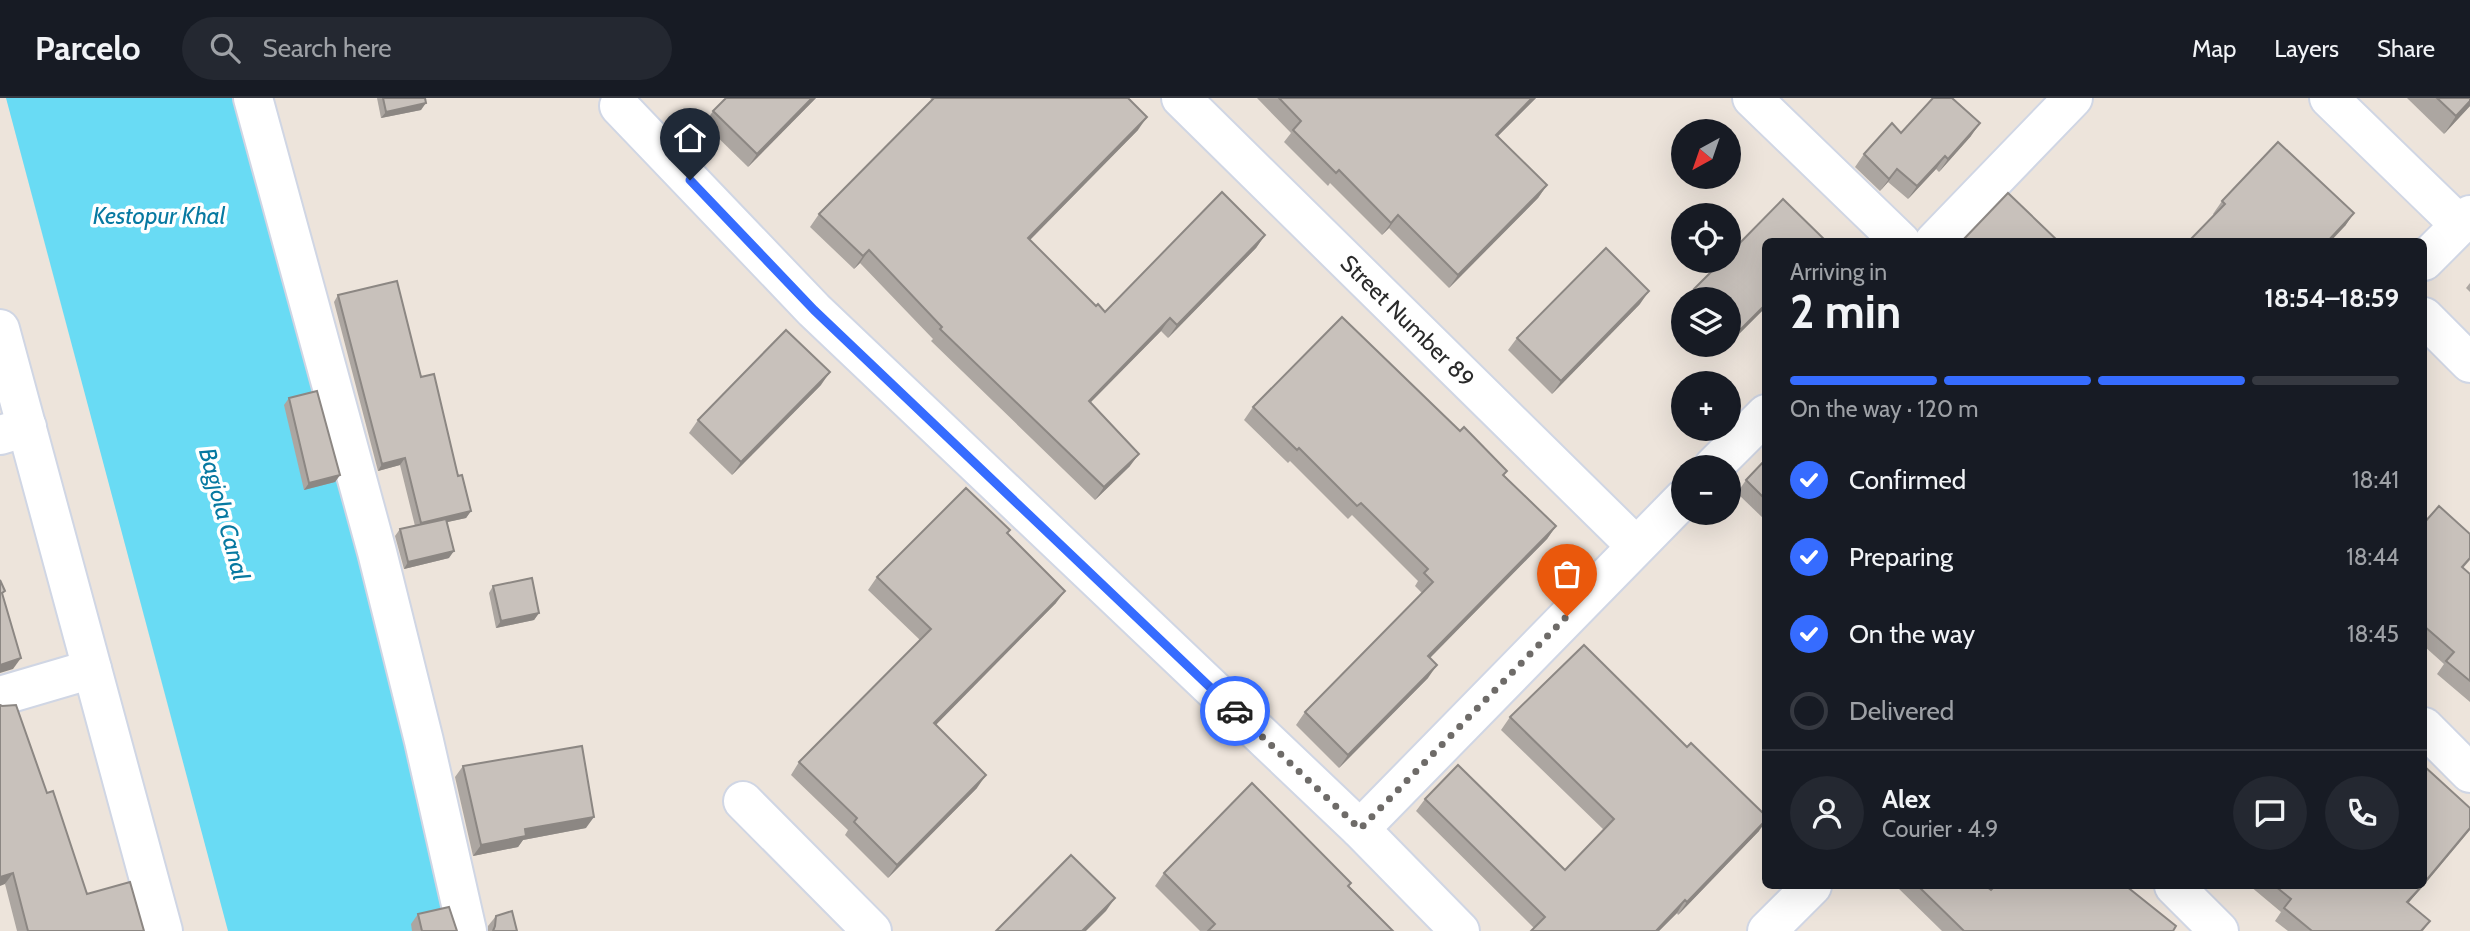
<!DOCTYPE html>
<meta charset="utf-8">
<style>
:root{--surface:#171b24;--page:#242831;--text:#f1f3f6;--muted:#9ea1a6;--line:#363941;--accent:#366cff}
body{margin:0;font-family:Cabin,sans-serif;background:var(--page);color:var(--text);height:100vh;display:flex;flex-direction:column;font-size:26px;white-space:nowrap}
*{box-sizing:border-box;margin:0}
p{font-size:23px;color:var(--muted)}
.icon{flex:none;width:38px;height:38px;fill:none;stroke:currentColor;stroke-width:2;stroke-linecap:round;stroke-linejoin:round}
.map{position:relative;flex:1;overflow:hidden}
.drawer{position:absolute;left:1762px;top:140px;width:665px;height:651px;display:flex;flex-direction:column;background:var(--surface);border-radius:10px;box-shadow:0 7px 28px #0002}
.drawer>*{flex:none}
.needle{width:46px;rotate:220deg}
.tools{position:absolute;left:1671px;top:21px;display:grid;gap:14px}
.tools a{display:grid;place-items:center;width:70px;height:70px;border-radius:50%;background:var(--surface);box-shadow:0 7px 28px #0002;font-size:35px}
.pin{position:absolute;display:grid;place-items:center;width:60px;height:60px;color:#fff;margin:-72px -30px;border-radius:50% 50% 50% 0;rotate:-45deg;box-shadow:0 0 7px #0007}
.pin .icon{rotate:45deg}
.courier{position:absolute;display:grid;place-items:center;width:70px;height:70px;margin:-35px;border:5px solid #366cff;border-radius:50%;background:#fff;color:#222;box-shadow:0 2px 9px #0007}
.headline em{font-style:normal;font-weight:700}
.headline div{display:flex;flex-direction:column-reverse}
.headline{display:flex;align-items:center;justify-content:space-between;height:119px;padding:0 28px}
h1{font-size:46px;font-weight:700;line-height:52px}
.bar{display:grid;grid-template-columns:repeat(4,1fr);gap:10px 7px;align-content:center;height:84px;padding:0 28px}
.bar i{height:9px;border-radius:5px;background:var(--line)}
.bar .current{background:var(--accent)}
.bar p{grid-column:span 4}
.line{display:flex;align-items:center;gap:18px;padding:0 28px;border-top:2px solid var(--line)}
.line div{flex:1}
.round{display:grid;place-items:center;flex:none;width:74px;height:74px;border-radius:37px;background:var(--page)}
ol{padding:0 28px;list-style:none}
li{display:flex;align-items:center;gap:21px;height:77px}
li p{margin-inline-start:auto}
li .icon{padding:7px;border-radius:50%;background:var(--accent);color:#fff;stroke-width:4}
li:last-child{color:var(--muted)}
li i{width:38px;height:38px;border:4px solid var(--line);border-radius:50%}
header{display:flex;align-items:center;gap:42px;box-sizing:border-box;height:98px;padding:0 35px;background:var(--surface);border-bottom:2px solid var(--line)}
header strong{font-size:33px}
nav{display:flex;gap:38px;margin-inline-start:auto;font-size:24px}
.search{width:490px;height:63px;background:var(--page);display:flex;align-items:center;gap:18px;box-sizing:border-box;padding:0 24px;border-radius:38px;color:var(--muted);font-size:26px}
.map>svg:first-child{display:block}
</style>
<header>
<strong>Parcelo</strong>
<div class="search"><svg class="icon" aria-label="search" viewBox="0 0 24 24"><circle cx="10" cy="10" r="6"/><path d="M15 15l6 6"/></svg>Search here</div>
<nav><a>Map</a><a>Layers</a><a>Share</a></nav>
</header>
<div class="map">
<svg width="2470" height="833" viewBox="0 0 2470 833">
<rect width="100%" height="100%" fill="#ede4db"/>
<!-- water -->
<path fill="#69dbf4" d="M6,0H249L466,833H228Z"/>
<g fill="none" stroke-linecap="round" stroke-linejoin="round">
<defs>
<g id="minor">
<path d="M253,0L377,454L424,643L467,833"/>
<path id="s1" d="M1181,0L1636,448"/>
<path d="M1752,0L1901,144"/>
<path d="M619,8L814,212L1360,731L1460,833"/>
<path d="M1934,144L2073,0"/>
<path d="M2424,163L2460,127"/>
<path d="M2424,219L2470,265"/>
<path d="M0,337L27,329"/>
<path d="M1713,369L1766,316"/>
<path d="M0,598L92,571"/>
<path d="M2424,629L2470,675"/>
<path d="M743,703L872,833"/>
<path d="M1360,731L1684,400"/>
<path d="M2174,788L2219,833"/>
<path d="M1767,833L1812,788"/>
</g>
<g id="tertiary">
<path d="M2329,0L2460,127L2470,117"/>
<path d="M0,231L163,833"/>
</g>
</defs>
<!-- minor casing -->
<use href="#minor" stroke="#d0d6e4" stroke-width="42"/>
<!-- tertiary casing -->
<use href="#tertiary" stroke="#d0d6e4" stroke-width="42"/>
<!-- minor -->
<use href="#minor" stroke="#fff" stroke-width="38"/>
<!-- tertiary -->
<use href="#tertiary" stroke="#fff" stroke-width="38"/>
</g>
<!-- wall -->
<g fill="#aca6a1">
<path d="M377,0H425L421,12L381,20Z"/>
<path d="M816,0L748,69L704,26L713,13Z"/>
<path d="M930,0H1128L1138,32L1030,142L1096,208L1105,214L1265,137L1256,150L1168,240L1161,233L1090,305L1130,368L1095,402L931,243L933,241L860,165L854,171L810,129L819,116L932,2Z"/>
<path d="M1257,0H1536L1498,38L1547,87L1538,100L1449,190L1389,130L1382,137L1330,85L1328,88L1284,44L1291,35Z"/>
<path d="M2407,0H2470V8L2444,36Z"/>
<path d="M1901,35L1971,38L1939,74L1936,71L1908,101L1888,84L1880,93L1855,69L1864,56Z"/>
<path d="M2222,103L2354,115L2345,128L2214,117L2213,116Z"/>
<path d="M2470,185V194L2466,190Z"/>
<path d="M1694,191L1766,209L1729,246V201H1687Z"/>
<path d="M338,197L421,279L471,413L466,420L447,424L449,460L404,471L395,438L400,431L415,428L400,367L378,373L334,204Z"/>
<path d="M1640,206L1552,296L1508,252L1517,240Z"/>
<path d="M821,287L732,377L689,335L698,322Z"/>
<path d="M289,300L340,377L335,384L304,392L284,307Z"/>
<path d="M1253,309L1460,333L1507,373L1504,377L1556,428L1547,441L1430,560L1428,580L1339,670L1296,627L1305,614L1422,495L1415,488L1418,483L1352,417L1348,421L1290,363L1288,365L1244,322Z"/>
<path d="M1766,361V423L1737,395L1746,382Z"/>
<path d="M2424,425L2470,436V462L2463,470L2470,476V604L2437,576L2444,566L2424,548Z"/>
<path d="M1010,432L1007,436L1056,505L935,627L977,690L888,780L845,737L848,732L791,677L799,664L920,542L868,492L877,479Z"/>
<path d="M493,488L539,515L534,522L496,530L489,495Z"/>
<path d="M1766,551V561L1762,557Z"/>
<path d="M1510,619L1759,733L1678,817L1677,815L1659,833H1531L1534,830L1416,713L1425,701L1565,772L1604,732L1501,632Z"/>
<path d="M463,668L586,730L523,742L518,749L473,758L455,679Z"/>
<path d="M47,695L87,796L144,833H17L5,786Z"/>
<path d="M1164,775L1349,788L1393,833H1200L1155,788Z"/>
<path d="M1896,788H1986L1991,792L2173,833H1942Z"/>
<path d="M2250,788H2423L2408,805L2430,823L2423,833H2288L2275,823L2281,814Z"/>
<path d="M418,816L457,833H412L411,826Z"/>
<path d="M496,818L517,833H488V828Z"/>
</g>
<!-- shaded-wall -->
<g fill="#8c8783">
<path d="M812,0H816L748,69L757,56Z"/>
<path d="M1532,0H1536L1487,49L1496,37Z"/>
<path d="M2470,3V8L2444,36L2456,18Z"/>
<path d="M426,5L421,12L381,20L386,14Z"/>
<path d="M1147,19L1138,32L1019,153L1028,140Z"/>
<path d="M1980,25L1971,38L1939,74L1948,61Z"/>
<path d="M1945,58L1936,71L1908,101L1917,88Z"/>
<path d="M1897,71L1888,84L1880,93L1889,81Z"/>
<path d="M1547,87L1538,100L1449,190L1458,177Z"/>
<path d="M2354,115L2345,128L2330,144H2327Z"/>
<path d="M1398,117L1389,130L1382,137L1391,125Z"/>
<path d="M1265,137L1256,150L1168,240L1177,227Z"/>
<path d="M869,152L860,165L854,171L863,158Z"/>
<path d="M1649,193L1640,206L1552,296L1561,283Z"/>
<path d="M1766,206V209L1729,246L1738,234Z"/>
<path d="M1170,220L1161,233L1080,315L1089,303Z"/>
<path d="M830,274L821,287L732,377L741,364Z"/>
<path d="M1139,356L1130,368L1095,402L1104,389Z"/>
<path d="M405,360L400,367L378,373L382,366Z"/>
<path d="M340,377L335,384L304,392L309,385Z"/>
<path d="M471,413L466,420L416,431L421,425Z"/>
<path d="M1556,428L1547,441L1419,571L1428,558Z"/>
<path d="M454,453L449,460L404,471L408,464Z"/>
<path d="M1065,493L1056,505L925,638L934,625Z"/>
<path d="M539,515L534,522L496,530L501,523Z"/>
<path d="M21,560L13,571L0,575V567Z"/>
<path d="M1437,567L1428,580L1339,670L1348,657Z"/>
<path d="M986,677L977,690L888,780L897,767Z"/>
<path d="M594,719L586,730L523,742L518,749L473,758L481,747L525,731Z"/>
<path d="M1766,723L1759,733L1678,817L1687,804Z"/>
<path d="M2470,730V732L2424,787V785Z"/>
<path d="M13,775L5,786L0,788V779Z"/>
<path d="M2422,788H2423L2398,817L2407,804Z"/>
<path d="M1115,800L1106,813L1086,833H1082Z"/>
<path d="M1685,802L1677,815L1659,833H1656Z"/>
</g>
<!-- building -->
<g fill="#c8c1bb" stroke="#8c8783" stroke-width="2">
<path d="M383,0H425L426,5L386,14Z"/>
<path d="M726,0H812L757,56L713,13Z"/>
<path d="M934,0H1128L1147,19L1028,140L1096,208L1098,206L1105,214L1222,94L1265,137L1177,227L1170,220L1089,303L1139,356L1104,389L940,231L942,229L869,152L863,158L819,116Z"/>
<path d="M1279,0H1532L1496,37L1547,87L1458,177L1398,117L1391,125L1339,72L1336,75L1293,32L1301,23Z"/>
<path d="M1933,0H1952L1980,25L1948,61L1945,58L1917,88L1897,71L1889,81L1864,56L1892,25L1901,35Z"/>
<path d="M2437,0H2470V3L2456,18Z"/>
<path d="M2278,44L2354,115L2327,144H2188L2225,106L2222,103Z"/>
<path d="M2008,95L2059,144H1961Z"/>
<path d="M1783,101L1827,144H1766V206L1738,234L1729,225V201H1705L1694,191L1722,163H1729V156Z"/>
<path d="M1606,150L1649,193L1561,283L1517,240Z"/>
<path d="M397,183L421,279L434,276L458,378L462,377L471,413L421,425L405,360L382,366L338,197Z"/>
<path d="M1342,219L1460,333L1464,329L1507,373L1503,377L1556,428L1428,558L1437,567L1348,657L1305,614L1433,484L1424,475L1428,471L1361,405L1357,408L1299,350L1297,352L1253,309Z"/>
<path d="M786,232L830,274L741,364L698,322Z"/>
<path d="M317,293L340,377L309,385L289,300Z"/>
<path d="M1766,361V402L1746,382Z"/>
<path d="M966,390L1010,432L1007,435L1065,493L934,625L986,677L897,767L854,724L857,720L799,664L931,531L877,479Z"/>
<path d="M2439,408L2470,436V460L2462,469L2470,476V583L2446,563L2454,554L2424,528V425Z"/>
<path d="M446,421L454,453L408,464L400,431Z"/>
<path d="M532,480L539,515L501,523L493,488Z"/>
<path d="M0,482L5,493L2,495L21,560L0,567Z"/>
<path d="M1584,547L1687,649L1691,645L1766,718V722L1687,804L1685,802L1656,833H1531L1545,819L1425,701L1458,667L1565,772L1614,721L1510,619Z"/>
<path d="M0,607L2,608L16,607L47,695L53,693L87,796L130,784L144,833H28L13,775L0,779Z"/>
<path d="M582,648L594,719L525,731L526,738L481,747L463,668Z"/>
<path d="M2424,668L2470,710V730L2424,785Z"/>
<path d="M1252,685L1351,785L1348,788L1393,833H1208L1215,826L1164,775Z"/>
<path d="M1071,757L1115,800L1082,833H996Z"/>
<path d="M1918,788H1986L1991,792L1995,788H2126L2176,828L2173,833H1964Z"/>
<path d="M2275,788H2422L2407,804L2430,823L2421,833H2312L2284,810L2291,801Z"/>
<path d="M449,809L457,833H422L418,816Z"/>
<path d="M512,813L517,833H493L495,828L496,818Z"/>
</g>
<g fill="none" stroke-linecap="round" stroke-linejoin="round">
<!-- done -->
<path stroke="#6e6b68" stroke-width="7" stroke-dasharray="0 12.6" d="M1235,613L1360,731L1567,518"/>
<!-- route -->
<path stroke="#366cff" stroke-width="9" d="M690,82L814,212L1235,613"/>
</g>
<g text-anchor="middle" stroke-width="7" stroke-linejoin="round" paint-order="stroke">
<!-- street labels -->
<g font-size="23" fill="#2a2a2a" stroke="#fff">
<text dy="8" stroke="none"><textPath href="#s1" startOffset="318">Street Number 89</textPath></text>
</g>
<!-- water labels -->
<g font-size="24" font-style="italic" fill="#0779a1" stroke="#fff">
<text x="159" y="126">Kestopur Khal</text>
<text transform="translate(224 416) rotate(75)" y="8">Bagjola Canal</text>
</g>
</g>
</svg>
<div class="tools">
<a><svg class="needle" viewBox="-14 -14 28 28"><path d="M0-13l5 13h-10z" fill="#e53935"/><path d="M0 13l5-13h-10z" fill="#9ea1a6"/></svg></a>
<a><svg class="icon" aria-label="locate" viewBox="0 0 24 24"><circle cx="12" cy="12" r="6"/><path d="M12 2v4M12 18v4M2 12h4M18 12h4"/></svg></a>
<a><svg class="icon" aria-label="layers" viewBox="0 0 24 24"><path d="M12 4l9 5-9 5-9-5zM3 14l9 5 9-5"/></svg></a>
<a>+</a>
<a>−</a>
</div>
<div class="pin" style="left:1567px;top:518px;background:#ea580c"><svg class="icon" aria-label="bag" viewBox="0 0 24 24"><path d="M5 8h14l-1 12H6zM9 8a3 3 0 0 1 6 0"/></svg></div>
<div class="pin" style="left:690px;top:82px;background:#1f2937"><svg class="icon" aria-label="home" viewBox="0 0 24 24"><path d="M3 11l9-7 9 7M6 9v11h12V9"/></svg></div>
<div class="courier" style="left:1235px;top:613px"><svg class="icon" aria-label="car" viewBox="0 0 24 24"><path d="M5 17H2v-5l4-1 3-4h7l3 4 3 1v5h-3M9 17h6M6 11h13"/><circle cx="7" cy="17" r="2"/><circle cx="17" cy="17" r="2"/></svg></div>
<section class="drawer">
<div class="headline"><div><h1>2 min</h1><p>Arriving in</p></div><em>18:54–18:59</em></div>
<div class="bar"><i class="current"></i><i class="current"></i><i class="current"></i><i></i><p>On the way · 120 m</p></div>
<ol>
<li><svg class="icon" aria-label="check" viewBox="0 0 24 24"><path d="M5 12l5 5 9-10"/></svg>Confirmed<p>18:41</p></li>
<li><svg class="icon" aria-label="check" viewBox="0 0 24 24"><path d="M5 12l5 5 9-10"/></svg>Preparing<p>18:44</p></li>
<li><svg class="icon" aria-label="check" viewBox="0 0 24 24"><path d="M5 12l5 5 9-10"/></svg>On the way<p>18:45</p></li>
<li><i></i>Delivered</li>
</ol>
<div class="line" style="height:126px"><a class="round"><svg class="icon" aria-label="person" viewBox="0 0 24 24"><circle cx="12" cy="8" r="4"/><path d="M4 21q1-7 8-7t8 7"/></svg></a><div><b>Alex</b><p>Courier · 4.9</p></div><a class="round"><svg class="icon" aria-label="chat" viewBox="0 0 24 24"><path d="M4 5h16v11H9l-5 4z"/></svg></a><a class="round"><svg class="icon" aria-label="phone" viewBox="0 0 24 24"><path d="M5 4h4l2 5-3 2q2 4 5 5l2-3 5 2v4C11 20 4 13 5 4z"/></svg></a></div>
</section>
</div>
